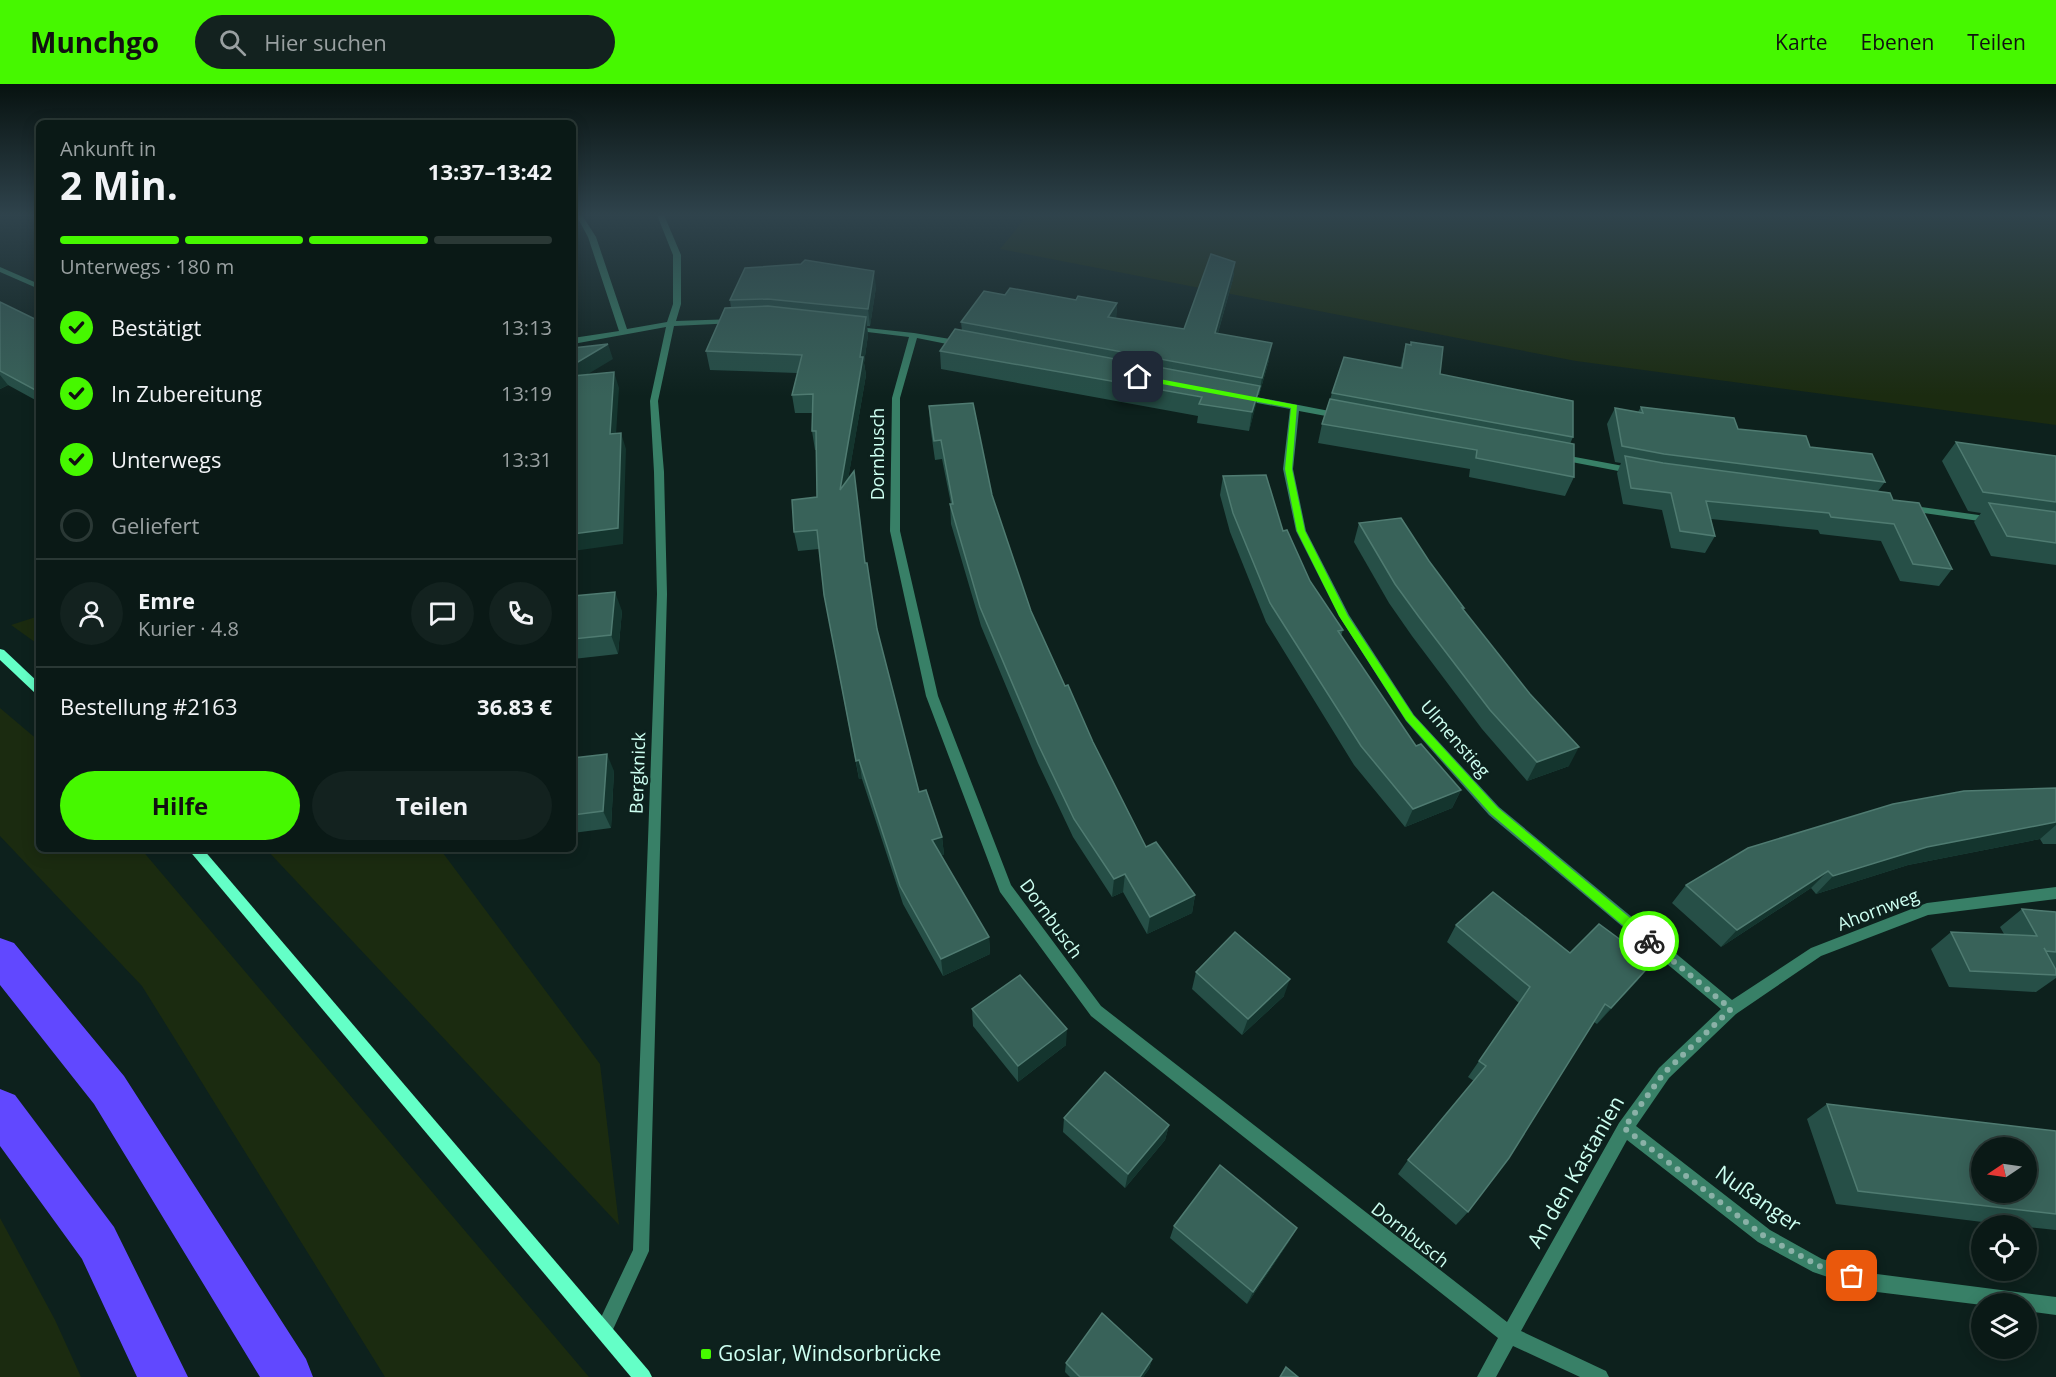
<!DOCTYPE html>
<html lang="de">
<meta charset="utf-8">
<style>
:root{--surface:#0a1916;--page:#13221f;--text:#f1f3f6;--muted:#99a0a1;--line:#2a3835;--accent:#46f800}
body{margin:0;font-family:"Open Sans",sans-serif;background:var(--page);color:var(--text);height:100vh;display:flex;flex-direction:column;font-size:22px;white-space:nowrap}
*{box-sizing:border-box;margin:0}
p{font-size:20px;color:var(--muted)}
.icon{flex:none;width:33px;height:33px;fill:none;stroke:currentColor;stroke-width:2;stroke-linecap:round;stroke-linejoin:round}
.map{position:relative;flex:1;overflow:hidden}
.details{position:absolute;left:36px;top:36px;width:540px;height:732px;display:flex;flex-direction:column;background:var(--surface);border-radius:9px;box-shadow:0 3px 15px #0003,0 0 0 2px var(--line)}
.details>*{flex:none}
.needle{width:39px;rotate:257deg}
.tools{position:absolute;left:1971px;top:1053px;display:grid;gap:12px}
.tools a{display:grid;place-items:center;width:66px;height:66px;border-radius:50%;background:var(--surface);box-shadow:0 3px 15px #0003,0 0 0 2px var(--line);font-size:30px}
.pin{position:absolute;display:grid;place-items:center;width:51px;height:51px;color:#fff;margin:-26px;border-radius:12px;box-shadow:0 3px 9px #0006}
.courier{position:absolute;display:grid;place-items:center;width:60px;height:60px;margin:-30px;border:4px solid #46f800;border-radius:50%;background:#fff;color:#222;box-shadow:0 2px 8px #0007}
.head em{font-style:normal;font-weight:700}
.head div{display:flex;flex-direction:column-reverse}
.head{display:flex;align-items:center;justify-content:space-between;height:102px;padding:0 24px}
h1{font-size:39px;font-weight:700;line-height:45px}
.bar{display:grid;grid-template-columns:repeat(4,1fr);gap:9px 6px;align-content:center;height:72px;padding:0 24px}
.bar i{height:8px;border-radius:4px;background:var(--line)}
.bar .active{background:var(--accent)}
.bar p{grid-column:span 4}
.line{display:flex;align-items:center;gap:15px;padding:0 24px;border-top:2px solid var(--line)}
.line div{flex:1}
.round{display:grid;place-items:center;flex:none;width:63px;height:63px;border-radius:32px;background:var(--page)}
ol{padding:0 24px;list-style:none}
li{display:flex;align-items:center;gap:18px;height:66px}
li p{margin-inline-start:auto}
li .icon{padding:6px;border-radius:50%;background:var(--accent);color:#111;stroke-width:4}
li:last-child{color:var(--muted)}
li i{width:33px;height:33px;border:3px solid var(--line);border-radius:50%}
.action{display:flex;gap:12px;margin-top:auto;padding:12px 24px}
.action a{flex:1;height:69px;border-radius:36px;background:var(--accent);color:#111;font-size:24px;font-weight:700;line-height:69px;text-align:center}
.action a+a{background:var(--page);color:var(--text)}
header{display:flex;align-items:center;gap:36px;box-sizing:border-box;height:84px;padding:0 30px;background:var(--accent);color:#111}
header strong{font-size:28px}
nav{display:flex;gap:33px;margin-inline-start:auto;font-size:21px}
.search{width:420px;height:54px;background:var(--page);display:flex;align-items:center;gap:15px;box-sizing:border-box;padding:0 21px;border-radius:33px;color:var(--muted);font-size:22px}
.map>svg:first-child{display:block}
</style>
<header>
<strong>Munchgo</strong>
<div class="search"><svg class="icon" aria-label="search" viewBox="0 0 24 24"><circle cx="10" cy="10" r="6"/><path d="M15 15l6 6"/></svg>Hier suchen</div>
<nav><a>Karte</a><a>Ebenen</a><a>Teilen</a></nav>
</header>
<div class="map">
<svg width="2056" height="1293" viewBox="0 0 2056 1293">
<rect width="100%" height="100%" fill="#0d211d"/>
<!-- green -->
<g fill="#1b2b10">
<path d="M1028,131H1786L1825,136L1843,131H2056V341L1576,277L1000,165Z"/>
<path d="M39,532V561L11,541Z"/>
<path d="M0,624L39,657V765H141L589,1293H385L142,902L0,752Z"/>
<path d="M266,765H440L600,980L619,1141Z"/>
<path d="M0,1134L55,1236L81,1293H0Z"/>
</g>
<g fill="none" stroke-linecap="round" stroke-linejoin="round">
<!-- street -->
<g fill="#388067" fill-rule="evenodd">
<path d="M576,131H582L596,153L627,245L667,238L673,220V171L657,131H664L681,171V220L676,237L735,235L739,237L735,239L674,242L658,317L664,388L667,510L649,1167L610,1252L604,1255L598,1252L595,1246L633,1166L657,510L654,388L650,317L666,243L573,260V254L619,247L588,153Z"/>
<path d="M0,183L39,200V205L0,188Z"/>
<path d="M848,242L914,249L962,257L966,260L962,263L917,254L900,314V447L938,612L1011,801L1101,922L1507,1238L1619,1039L1659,984L1721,925L1489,731L1406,637L1339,532L1296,447L1283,385L1290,325L1241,316L1237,313L1241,310L1345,330V334L1342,335L1299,327L1293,385L1306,447L1349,531L1414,631L1499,723L1732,916L1811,864L1927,819L2056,803V815L1928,831L1821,872L1736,930L1669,994L1636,1042L1770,1146L1822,1175L1869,1189L2056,1213V1231L2026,1227V1220H1982V1221L1869,1207L1813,1188L1758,1158L1627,1056L1521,1247L1606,1287L1609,1293H1580L1513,1262L1496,1293H1477L1498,1254L1091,932L1000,808L926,612L890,447L892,314L909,253L851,246H848Z"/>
<path d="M1559,370L1634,384L1639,387L1634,390L1556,375V371Z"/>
<path d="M1907,421L1993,433L1998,436L1993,439L1903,426V422Z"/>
</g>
<!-- secondary -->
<g fill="#64ffc7" fill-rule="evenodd">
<path d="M0,565L4,566L39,599V610L35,609L0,576Z"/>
<path d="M188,765H203L649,1287L652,1293H631Z"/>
</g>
<!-- highway -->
<g fill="#6148ff" fill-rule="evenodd">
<path d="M0,854L14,859L124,992L306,1275L313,1293H260L94,1020L0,901Z"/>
<path d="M0,1005L15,1011L114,1143L188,1293H137L82,1175L0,1062Z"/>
</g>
</g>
<!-- wall -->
<g fill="#264f47">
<path d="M1235,178L1233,195L1218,249L1269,276L1259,311H1258L1249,347L1197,339L1198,332L941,285L940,267L962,247L961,238L1005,211L1117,219L1116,235L1184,245Z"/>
<path d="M876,203L870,242H867L868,251L864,279L866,291L848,395L854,387L865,479L877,545L919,708L942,753L944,771H941L989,853L990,870L943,892L903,820L862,695H859L824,511L819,465L798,467L794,448L817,413L816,366H815L812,347L813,329H795L792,311L797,289L710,286L706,267L731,224L730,216Z"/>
<path d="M0,218L39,237V318L8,301L0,305Z"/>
<path d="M1406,260L1440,290L1573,353L1570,360L1574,393L1565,412L1469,393L1470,385L1318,359L1322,340L1332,309L1400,284Z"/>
<path d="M929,322L992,411L1031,527L1065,602L1146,763L1195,811L1192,829L1147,850L1123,808L1112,813L1073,753L1038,679L981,542L951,440L950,420H951L942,375L935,376L930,341Z"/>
<path d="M1641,323L1738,345L1810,363L1885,398L1878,407L1893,416L1952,485L1939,502L1900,497L1881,457L1820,450L1818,446L1711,435L1715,452L1705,469L1671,464L1662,426L1623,420L1617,389L1621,379L1615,378L1607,340L1615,324L1638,328Z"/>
<path d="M1956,358L2056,372V481L1991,472L1974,438L1981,429L1968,427L1942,377Z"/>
<path d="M1223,392L1283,447L1310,497L1343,546L1341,552L1416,662L1461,706L1452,724L1405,743L1354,681L1266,538L1230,448L1220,411Z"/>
<path d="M1359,439L1429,477L1463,526L1569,682L1527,697L1482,645L1412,552L1389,519L1354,458Z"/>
<path d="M573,512L622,527L618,570L573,575Z"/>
<path d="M573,674L614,687L611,744L573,749Z"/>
<path d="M2056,704V760H2043L2040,755L1908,781L1816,810L1811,804L1721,863L1672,819L1686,801Z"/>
<path d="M2022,825L2056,828V894L2036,908L1949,903L1931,865L1951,848L2004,850L2000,843Z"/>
<path d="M1456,841L1570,869L1638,896L1597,940L1594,938L1468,1128L1456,1141L1398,1090L1408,1076L1474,997L1468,993L1519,919L1447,858Z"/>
<path d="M1196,888L1284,912L1242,951L1192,905Z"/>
<path d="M972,925L1066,961L1018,998L973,942Z"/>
<path d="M1827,1020L2056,1047V1146L2026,1143V1142H2015L1836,1120L1807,1035Z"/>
<path d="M1064,1034L1169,1041L1165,1056L1125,1104L1063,1048Z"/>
<path d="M1174,1142L1290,1156L1247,1220L1170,1154Z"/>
<path d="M1152,1275L1149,1285L1143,1293H1070L1065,1288L1066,1279Z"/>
</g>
<!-- shaded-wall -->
<g fill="#14352e">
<path d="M1235,178L1233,195L1213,266L1215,249Z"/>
<path d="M874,187L876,203L870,242L868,225Z"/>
<path d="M1117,219L1116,236L1108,233Z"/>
<path d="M866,233L868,251L864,279L866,291L843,425L840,406Z"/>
<path d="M1272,259L1269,276L1259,311L1262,294Z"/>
<path d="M608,260L613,275L573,299V281Z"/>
<path d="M614,288L619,304L615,366L610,350Z"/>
<path d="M0,291L8,301L0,305Z"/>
<path d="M1260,302L1256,321L1249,347L1252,328Z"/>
<path d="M621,349L626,365L623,460L573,467V450Z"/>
<path d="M615,508L622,527L618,570L611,551Z"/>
<path d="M1579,663L1569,682L1527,697L1537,678Z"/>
<path d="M607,670L614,687L611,744L603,727Z"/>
<path d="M859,676L862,695H859L856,677Z"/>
<path d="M1461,706L1452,724L1405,743L1413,725Z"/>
<path d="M2056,738V741L2040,755L1908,781L1816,810L1833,792L1927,763Z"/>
<path d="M942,753L944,771L934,773L932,756Z"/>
<path d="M1828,787L1811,804L1721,863L1737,846Z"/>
<path d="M1125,790L1123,808L1112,813L1114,795Z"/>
<path d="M1195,811L1192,829L1147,850L1150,833Z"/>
<path d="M989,853L990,870L943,892L941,875Z"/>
<path d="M1652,879L1638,896L1597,940L1611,924Z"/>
<path d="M1290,895L1284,912L1242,951L1248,935Z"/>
<path d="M1067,945L1066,961L1018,998V982Z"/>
<path d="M1169,1041L1165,1056L1125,1104L1128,1090Z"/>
<path d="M1297,1144L1290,1156L1247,1220L1253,1208Z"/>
<path d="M1152,1275L1149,1285L1143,1293H1140Z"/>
</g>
<!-- building -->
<g fill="#386259" stroke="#4f7b71" stroke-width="1.5" fill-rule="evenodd">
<path d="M1211,170L1235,178L1215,249L1272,259L1262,294L961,238L984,207L1005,211L1010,204L1076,216L1078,212L1117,219L1108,233L1184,245Z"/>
<path d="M805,176L874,187L868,225L768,215L730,216L745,184L801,180Z"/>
<path d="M0,218L39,237V308L0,287Z"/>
<path d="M768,222L866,233L860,273H863L840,406L854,387L865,479H867L877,545L919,708L926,706L942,753L932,756L989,853L941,875L900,802L859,676L856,677L824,511L817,446L794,448L792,416L817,413L816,347H812L813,310L792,311L802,271L706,267L725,224Z"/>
<path d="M955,245L1260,302L1252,328L1199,320L1202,313L940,267Z"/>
<path d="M1411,258L1443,263L1440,290L1573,317V353L1332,309L1344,273L1402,284L1406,260L1411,261Z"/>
<path d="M608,260L573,281V264Z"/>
<path d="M614,288L610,350L621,349L618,444L573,450V292Z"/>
<path d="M1330,315L1574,360V393L1476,374L1477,366L1322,340Z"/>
<path d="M973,319L992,411L1031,527L1065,602L1068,601L1093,658L1146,763L1156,758L1195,811L1150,833L1125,790L1114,795L1074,735L1038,660L980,523L950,420H953L941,356L934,357L929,322Z"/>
<path d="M1641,323L1734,334L1738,345L1806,352L1810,363L1872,370L1885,398L1664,370L1622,362L1615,324L1643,329Z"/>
<path d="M1956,358L2056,372V418L1983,408Z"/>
<path d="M1625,372L1663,379L1890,409L1893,416L1919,419L1952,485L1913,480L1894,440L1831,433L1829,429L1706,417L1715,452L1680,447L1671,409L1631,404Z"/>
<path d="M1266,391L1283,447L1287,446L1310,497L1343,546L1338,547L1416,662L1421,660L1461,706L1413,725L1361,662L1270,519L1233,429L1223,392Z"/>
<path d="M1989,419L2056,428V459L2007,452Z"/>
<path d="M1401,434L1429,477L1464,524H1462L1530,610L1579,663L1537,678L1490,626L1419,533L1395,500L1359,439Z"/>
<path d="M615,508L611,551L573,555V512Z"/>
<path d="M607,670L603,727L573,731V674Z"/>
<path d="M2056,704V738L1927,763L1833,792L1828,787L1737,846L1686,801L1748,764L1893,720L1964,707Z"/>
<path d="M1493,808L1570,869L1599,840L1652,879L1611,924L1605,920L1509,1074L1468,1128L1408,1076L1486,982L1479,977L1530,903L1456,841Z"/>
<path d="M2022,825L2056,828V868L2046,867L2044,864L2056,886V891L1970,887L1951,848L2037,852Z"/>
<path d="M1235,848L1290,895L1248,935L1196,888Z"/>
<path d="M1020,891L1067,945L1018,982L972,925Z"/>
<path d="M1105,988L1169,1041L1128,1090L1064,1034Z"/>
<path d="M1827,1020L2056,1047V1130L1858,1107ZM1982,1064H2026V1108H1982Z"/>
<path d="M1220,1081L1297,1144L1253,1208L1174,1142Z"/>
<path d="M1102,1229L1152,1275L1140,1293H1080L1066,1279Z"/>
<path d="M1286,1283L1298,1293H1280Z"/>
</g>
<!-- sky -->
<linearGradient id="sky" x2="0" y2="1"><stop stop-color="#071210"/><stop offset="0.42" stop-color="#2f434c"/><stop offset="1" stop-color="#2f434c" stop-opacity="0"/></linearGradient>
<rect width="2056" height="312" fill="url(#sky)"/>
<!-- route -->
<path fill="#46f800" d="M1138,291L1297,321L1292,385L1305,447L1348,532L1413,631L1498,724L1653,853V860H1645L1491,730L1406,636L1339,532L1297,447L1285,385L1291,324L1135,295Z"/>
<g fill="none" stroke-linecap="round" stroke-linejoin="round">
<!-- done -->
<path stroke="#8ab1a7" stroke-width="6" stroke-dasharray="0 10.8" d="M1649,857L1731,925L1664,989L1624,1044L1764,1152L1819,1182L1852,1192"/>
</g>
<!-- markers -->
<rect fill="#46f800" stroke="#0d211d" stroke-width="2" x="700" y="1264" width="12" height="12" rx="3"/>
<g text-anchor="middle" stroke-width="5" stroke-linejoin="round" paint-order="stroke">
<!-- street labels -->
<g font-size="18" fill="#cdfff1" stroke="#0d211d">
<text transform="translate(878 370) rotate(-90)" y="6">Dornbusch</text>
<text transform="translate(1455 655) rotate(49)" y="6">Ulmenstieg</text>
<text transform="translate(638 689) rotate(-88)" y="6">Bergknick</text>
<text transform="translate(1878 826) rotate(-21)" y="6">Ahornweg</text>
<text transform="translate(1051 835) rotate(54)" y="6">Dornbusch</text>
<text transform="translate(1410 1151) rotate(38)" y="6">Dornbusch</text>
</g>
<!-- near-street labels -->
<g font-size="21" fill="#cdfff1" stroke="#0d211d">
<text transform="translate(1576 1088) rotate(-60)" y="7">An den Kastanien</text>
<text transform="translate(1758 1115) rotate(35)" y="7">Nußanger</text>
</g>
<!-- near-poi labels -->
<g font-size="21" fill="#cdfff1" stroke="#0d211d" text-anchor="start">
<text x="718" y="1277">Goslar, Windsorbrücke</text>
</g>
</g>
</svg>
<div class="tools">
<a><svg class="needle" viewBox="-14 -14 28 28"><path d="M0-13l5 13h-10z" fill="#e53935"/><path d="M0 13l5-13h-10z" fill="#99a0a1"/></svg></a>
<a><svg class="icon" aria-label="locate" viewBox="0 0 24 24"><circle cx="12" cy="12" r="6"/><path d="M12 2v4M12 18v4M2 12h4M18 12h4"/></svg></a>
<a><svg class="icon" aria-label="layers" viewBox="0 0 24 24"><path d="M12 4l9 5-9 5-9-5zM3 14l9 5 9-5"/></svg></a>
</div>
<div class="pin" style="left:1852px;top:1192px;background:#ea580c"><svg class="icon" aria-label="bag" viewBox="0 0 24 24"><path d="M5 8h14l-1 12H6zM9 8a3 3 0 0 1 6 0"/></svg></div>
<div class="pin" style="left:1138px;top:293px;background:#1f2937"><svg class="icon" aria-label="home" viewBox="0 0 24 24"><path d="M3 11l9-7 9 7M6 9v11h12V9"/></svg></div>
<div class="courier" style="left:1649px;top:857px"><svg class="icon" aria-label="bike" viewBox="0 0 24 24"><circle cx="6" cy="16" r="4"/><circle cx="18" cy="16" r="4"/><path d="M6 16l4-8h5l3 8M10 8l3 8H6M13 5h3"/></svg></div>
<section class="details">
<div class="head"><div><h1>2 Min.</h1><p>Ankunft in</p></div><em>13:37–13:42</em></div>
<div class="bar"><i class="active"></i><i class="active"></i><i class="active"></i><i></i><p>Unterwegs · 180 m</p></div>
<ol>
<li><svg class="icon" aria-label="check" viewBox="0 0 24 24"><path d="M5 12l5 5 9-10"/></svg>Bestätigt<p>13:13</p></li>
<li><svg class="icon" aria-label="check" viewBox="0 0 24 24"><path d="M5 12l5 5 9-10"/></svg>In Zubereitung<p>13:19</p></li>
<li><svg class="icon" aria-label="check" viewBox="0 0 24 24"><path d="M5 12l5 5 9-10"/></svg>Unterwegs<p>13:31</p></li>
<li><i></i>Geliefert</li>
</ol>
<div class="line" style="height:108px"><a class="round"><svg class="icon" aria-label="person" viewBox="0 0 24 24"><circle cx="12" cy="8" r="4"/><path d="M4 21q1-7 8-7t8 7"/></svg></a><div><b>Emre</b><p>Kurier · 4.8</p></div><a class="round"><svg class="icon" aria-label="chat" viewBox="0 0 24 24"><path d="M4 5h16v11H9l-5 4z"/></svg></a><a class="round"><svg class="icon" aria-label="phone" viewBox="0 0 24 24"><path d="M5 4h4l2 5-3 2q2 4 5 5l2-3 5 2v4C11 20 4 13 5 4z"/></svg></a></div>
<div class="line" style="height:78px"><div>Bestellung #2163</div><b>36.83 €</b></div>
<div class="action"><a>Hilfe</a><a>Teilen</a></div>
</section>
</div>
